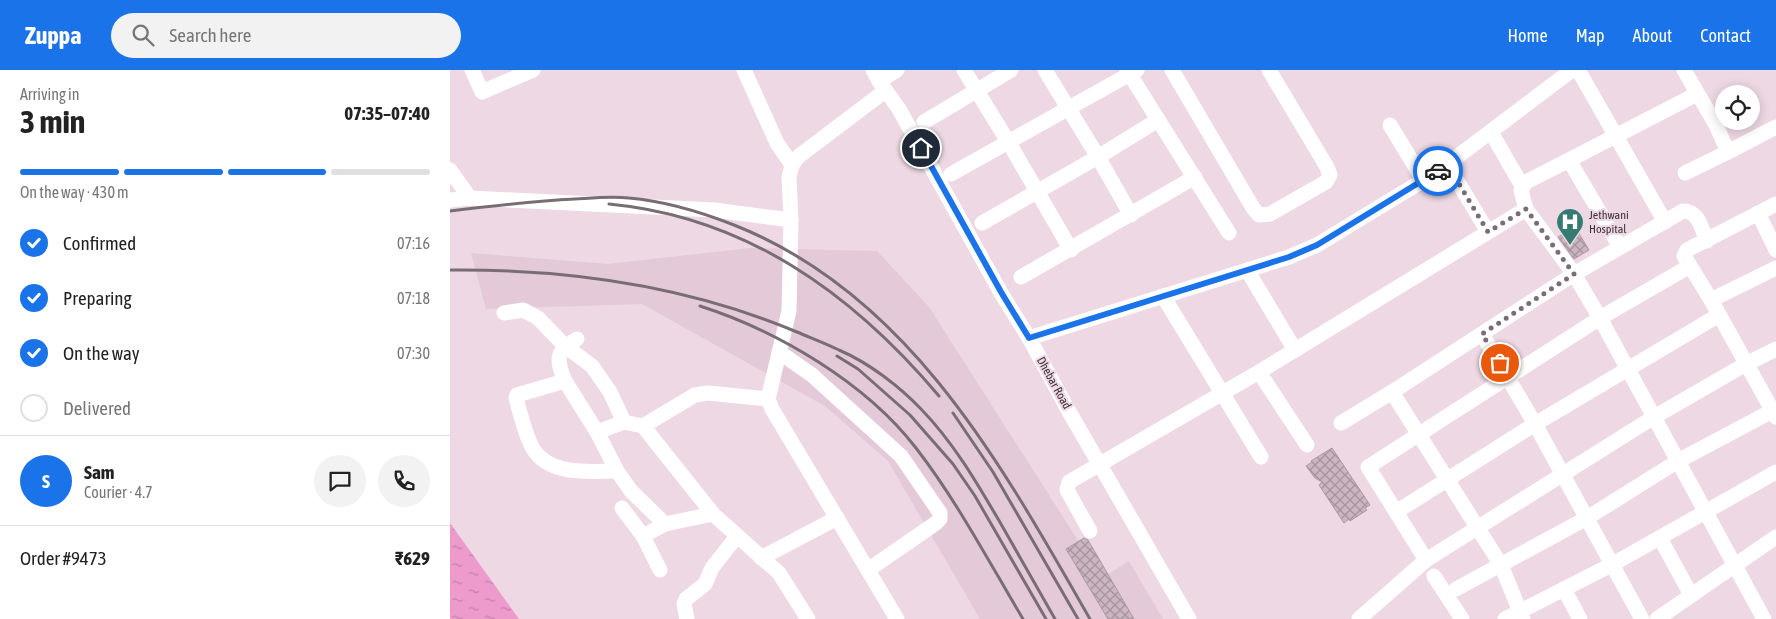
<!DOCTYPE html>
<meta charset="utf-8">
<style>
:root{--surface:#fff;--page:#f2f2f2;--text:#222;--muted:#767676;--line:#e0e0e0;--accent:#1a73e8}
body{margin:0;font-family:"Asap Condensed",sans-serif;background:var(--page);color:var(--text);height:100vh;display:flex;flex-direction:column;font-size:19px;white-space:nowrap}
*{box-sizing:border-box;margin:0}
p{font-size:16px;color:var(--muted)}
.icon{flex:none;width:28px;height:28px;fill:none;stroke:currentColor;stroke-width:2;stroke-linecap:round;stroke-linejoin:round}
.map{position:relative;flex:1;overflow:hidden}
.details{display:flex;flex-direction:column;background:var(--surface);width:450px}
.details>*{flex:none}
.buttons{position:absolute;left:1265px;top:15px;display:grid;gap:10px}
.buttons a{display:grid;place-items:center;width:45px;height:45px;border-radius:50%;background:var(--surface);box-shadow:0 2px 12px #0003;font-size:25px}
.pin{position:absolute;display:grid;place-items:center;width:42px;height:42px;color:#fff;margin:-21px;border:2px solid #fff;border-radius:50%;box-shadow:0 1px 5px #0007}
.courier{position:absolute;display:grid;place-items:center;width:50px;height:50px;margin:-25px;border:4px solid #1a73e8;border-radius:50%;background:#fff;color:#222;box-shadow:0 1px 6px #0007}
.summary em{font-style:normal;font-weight:700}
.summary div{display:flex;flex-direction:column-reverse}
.summary{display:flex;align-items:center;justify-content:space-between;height:85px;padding:0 20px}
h1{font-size:32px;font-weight:700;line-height:38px}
.bar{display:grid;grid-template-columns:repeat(4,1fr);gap:8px 5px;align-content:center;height:60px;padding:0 20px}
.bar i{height:6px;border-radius:4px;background:var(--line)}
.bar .selected{background:var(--accent)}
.bar p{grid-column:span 4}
.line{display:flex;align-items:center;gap:12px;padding:0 20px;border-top:1px solid var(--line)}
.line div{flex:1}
.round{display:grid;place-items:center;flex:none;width:52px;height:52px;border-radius:26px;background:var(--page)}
ol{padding:0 20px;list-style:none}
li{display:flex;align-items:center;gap:15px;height:55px}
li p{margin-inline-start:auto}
li .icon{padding:5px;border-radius:50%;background:var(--accent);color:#fff;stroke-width:4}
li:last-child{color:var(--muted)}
li i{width:28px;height:28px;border:2px solid var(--line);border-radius:50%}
header{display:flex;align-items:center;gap:30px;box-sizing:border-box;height:70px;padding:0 25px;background:var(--accent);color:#fff}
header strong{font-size:24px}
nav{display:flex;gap:28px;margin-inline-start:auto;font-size:18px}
.search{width:350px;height:45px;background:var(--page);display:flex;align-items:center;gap:12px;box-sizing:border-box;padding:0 18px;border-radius:28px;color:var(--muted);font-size:19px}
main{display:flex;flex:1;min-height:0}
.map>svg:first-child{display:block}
</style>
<header>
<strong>Zuppa</strong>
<div class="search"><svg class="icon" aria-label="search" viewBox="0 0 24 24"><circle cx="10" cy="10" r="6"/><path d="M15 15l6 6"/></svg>Search here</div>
<nav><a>Home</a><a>Map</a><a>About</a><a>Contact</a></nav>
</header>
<main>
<section class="details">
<div class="summary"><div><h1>3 min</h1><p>Arriving in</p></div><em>07:35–07:40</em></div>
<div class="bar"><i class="selected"></i><i class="selected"></i><i class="selected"></i><i></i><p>On the way · 430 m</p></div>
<ol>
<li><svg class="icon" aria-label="check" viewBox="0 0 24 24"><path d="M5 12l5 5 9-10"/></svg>Confirmed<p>07:16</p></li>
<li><svg class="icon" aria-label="check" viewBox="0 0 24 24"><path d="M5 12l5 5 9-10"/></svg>Preparing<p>07:18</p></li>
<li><svg class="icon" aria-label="check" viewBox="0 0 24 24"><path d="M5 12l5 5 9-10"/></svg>On the way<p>07:30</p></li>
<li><i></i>Delivered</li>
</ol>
<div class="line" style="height:90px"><b class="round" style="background:var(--accent);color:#fff">S</b><div><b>Sam</b><p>Courier · 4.7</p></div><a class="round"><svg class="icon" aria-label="chat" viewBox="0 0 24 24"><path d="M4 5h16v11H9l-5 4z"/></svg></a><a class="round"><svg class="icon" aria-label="phone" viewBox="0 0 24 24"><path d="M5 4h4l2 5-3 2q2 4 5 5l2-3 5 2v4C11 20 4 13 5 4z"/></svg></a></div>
<div class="line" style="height:65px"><div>Order #9473</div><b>₹629</b></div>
</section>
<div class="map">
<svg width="1326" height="549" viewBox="0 0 1326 549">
<defs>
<pattern id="water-ripples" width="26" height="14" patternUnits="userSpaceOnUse" patternTransform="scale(1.25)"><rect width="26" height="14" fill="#ed9bcd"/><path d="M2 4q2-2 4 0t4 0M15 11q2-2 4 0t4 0" fill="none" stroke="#c17fa7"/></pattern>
<pattern id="building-cross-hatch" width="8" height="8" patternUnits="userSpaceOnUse" patternTransform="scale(1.25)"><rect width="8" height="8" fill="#cab5c1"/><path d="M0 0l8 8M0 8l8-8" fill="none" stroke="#a5949e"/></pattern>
</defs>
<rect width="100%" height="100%" fill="#edd8e4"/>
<!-- built -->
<path fill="#e4c9d8" d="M300,178L427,181L479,237L652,508L679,491L713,549H530L438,391L375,336L192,234L36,239L21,183L158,194Z"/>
<!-- water -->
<path fill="url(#water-ripples)" d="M0,453L69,549H0Z"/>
<!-- building -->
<g fill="url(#building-cross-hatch)" stroke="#ac98a3">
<path d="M1125,157L1139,180L1124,189L1108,167Z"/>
<path d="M882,378L920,435L915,438L917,440L900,451L899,449L894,453L869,415L872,412L865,408L856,396L862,392L861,391Z"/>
<path d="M634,468L638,470L684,549H658L616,479Z"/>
</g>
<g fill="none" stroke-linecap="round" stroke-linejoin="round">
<!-- minor -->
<g stroke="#fff" stroke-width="15">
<path d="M22,0L32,22L83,0"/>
<path d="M294,0L327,73L342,95"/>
<path d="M423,0L429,11L449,39L551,223L579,268L617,338L739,549"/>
<path d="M514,0L559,73L621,180"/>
<path d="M595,0L648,87L681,145"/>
<path d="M677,0L779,163"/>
<path d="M722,0L803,138L809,145L820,144L876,112L880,105L877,97L819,0"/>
<path d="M1234,0L1266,55L1278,82L1326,57"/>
<path d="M1131,5L1215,152"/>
<path d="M429,11L447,0"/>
<path d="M435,21L349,86L342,95L339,107L341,150L339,241L318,329L322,339L447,549"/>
<path d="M474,52L561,0"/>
<path d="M940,55L974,111"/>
<path d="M1041,62L1072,116"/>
<path d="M1119,90L1247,24"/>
<path d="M997,94L1038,162"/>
<path d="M0,100L20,128L264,140L341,150"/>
<path d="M1235,103L1278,82"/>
<path d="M501,104L687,0"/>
<path d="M0,130L20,128"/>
<path d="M1326,134L1237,180L1234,186L1261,230L1326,347"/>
<path d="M1308,143L1326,180"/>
<path d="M532,153L648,87L708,50"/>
<path d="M1170,177L1119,90L1076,112L1071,120L1076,139L1124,204L1150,248L1314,549"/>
<path d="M797,200L845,280"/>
<path d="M571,207L745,107"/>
<path d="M713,226L811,387"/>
<path d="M1261,230L1326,198"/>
<path d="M54,243L73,240L81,244L88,248L115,276L142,296L160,322L174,352"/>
<path d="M1032,264L1085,354L1192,549"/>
<path d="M579,268L839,187L867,175L987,102L1122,0"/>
<path d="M329,282L362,305L451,386L490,443V449L486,453L418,500"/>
<path d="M809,302L857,375"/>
<path d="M115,311C106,289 105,282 127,269"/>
<path d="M891,353L942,322"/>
<path d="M193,356L263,444L329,503L358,549"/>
<path d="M147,362L115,311L67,325L66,328C70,342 77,373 86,383C105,406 140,401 167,401"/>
<path d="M172,438L193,466L215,454"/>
<path d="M946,442L1085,354L1269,245"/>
<path d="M263,444L215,454L181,421L167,401L147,362L174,352L193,356L245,325L258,323L318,329"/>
<path d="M640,461L617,420L619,412L809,302L1076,139"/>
<path d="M193,466L210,500"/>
<path d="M1210,468L1241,525"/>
<path d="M311,488L387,448"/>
<path d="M976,490L918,397L1150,248L1240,196"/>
<path d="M984,506L1012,549"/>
<path d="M1006,519L1137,448L1228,391L1326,339"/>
<path d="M1114,519L1130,549"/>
<path d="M237,549L234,534L236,529L255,514L262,498L287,466"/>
<path d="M909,549L976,490L1204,347L1296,294L1326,279"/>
<path d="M1055,549L1163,494L1326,402"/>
<path d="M1073,549L1051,495L942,322L1124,204L1233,141C1249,141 1251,158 1257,171"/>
<path d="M1207,549L1326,467"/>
</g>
<!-- rail -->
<g stroke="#796d74" stroke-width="3">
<path d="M159,134C296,147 402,223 489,326"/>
<path d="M0,141C41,136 83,131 125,129C142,128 161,126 179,128C214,131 251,142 284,155C459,224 551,394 640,549"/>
<path d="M0,200C118,199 238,216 347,262C361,268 375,273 389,280C419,293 449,316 471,339C504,373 527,413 551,454C569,486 587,517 605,549"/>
<path d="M250,236C328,261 416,313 466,378C507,431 539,492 573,549"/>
<path d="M387,286L408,299L460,345L503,394L525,426L596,549"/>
<path d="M503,343L543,402L628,549"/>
</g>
</g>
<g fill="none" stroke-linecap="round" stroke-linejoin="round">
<!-- done -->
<path stroke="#7a6d75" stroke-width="5" stroke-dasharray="0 9" d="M988,101L997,94L1038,162L1076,139L1124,204L1032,264L1050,293"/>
<!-- route -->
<path stroke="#1a73e8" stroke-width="6" d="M471,78L551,222L579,268L839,187L867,175L988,101"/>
</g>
<!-- icons -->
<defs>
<symbol id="hospital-pin" viewBox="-11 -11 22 30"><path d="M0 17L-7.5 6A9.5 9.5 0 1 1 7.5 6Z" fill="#357b72" stroke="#edd8e4"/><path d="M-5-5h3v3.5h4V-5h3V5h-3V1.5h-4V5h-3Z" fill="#fff"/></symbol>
</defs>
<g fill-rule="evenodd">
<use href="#hospital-pin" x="1104" y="136" width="32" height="43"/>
</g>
<g text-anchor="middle" stroke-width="4" stroke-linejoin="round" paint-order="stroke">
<!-- poi labels -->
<g font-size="12" fill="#3c3439" stroke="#edd8e4" text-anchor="start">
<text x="1139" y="149">Jethwani<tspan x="1139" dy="14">Hospital</tspan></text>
</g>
<!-- street labels -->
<g font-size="12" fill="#3c3439" stroke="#edd8e4">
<text transform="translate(604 313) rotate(61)" y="4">Dhebar Road</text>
</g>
</g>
</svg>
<div class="buttons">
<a><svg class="icon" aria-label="locate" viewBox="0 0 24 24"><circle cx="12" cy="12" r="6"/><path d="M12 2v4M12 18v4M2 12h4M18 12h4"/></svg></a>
</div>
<div class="pin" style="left:1050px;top:293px;background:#ea580c"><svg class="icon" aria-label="bag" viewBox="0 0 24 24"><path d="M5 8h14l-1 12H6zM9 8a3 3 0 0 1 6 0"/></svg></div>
<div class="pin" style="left:471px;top:78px;background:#1f2937"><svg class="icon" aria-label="home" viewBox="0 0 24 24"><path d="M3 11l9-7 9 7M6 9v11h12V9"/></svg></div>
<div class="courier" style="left:988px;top:101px"><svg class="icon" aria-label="car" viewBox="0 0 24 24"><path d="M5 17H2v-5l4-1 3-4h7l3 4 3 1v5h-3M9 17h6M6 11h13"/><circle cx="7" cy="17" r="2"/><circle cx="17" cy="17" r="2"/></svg></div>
</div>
</main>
